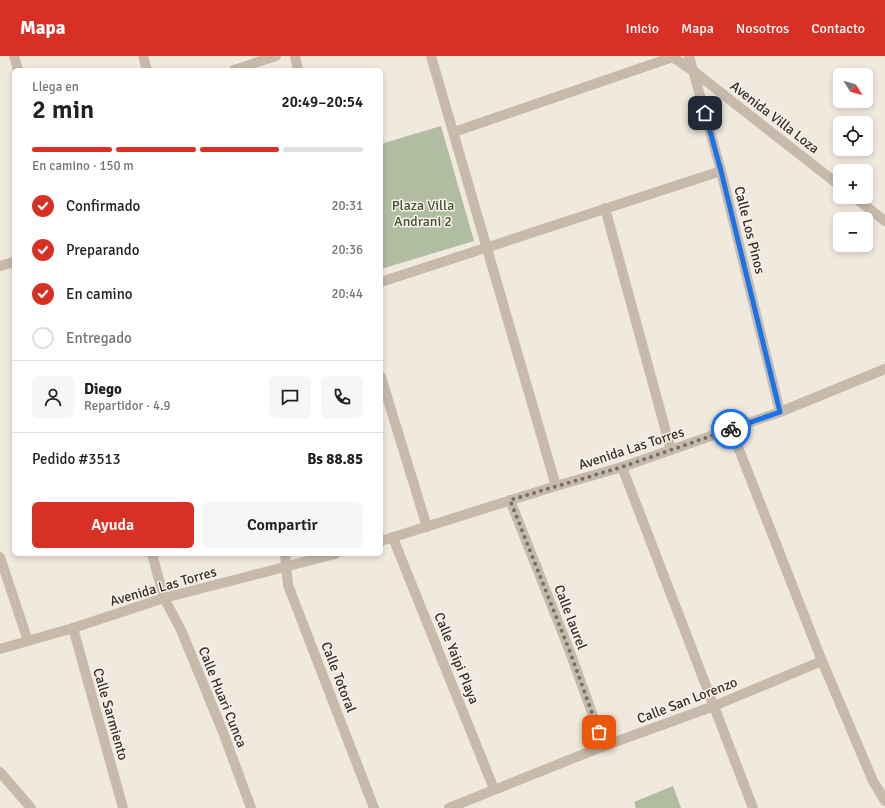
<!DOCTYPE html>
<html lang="es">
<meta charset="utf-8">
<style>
:root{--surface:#fff;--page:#f6f6f6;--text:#202124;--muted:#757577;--line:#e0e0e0;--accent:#d93025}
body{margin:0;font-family:Signika,sans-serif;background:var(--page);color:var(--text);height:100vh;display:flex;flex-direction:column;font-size:15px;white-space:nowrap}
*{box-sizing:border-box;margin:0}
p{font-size:13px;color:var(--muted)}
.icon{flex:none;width:22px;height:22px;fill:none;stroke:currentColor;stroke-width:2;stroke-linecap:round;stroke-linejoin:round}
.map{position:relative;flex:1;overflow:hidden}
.sheet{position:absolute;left:12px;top:12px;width:371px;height:488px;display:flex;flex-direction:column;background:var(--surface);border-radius:6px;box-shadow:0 2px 6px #0003}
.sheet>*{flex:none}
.needle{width:26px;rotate:127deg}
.controls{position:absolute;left:833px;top:12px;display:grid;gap:8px}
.controls a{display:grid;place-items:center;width:40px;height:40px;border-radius:6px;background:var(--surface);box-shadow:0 2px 6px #0003;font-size:20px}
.pin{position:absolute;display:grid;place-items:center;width:34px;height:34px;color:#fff;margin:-17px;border-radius:8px;box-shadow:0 2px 6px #0006}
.courier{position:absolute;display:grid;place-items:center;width:40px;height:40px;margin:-20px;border:3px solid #1a73e8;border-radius:50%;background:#fff;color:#222;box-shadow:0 1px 5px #0007}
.headline em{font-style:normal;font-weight:600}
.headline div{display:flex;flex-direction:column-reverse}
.headline{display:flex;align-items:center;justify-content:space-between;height:68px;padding:0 20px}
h1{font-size:26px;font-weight:600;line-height:30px}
.bar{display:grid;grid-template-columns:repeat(4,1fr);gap:6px 4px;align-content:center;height:48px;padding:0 20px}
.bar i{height:5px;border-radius:3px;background:var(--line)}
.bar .current{background:var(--accent)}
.bar p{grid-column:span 4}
.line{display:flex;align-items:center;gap:10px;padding:0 20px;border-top:1px solid var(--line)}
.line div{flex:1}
.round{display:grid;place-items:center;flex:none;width:42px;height:42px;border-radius:6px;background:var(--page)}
ol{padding:0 20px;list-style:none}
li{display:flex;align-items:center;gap:12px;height:44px}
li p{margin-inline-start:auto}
li .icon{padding:4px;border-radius:50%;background:var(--accent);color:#fff;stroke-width:4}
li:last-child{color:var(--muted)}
li i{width:22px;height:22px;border:2px solid var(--line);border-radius:50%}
.cta{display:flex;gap:8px;margin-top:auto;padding:8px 20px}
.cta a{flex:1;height:46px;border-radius:6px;background:var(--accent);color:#fff;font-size:16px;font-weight:600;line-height:46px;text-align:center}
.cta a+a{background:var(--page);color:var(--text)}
header{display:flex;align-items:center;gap:24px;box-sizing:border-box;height:56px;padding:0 20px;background:var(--accent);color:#fff}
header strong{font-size:19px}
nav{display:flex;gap:22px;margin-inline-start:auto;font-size:14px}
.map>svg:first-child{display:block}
</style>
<header>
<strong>Mapa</strong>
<nav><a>Inicio</a><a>Mapa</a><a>Nosotros</a><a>Contacto</a></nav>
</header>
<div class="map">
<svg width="885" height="752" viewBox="0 0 885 752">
<rect width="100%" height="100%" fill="#f0e9de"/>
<!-- green -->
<g fill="#b1bda0">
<path d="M441,70L474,185L381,213V88Z"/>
<path d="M673,730L681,752H636L634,746Z"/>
</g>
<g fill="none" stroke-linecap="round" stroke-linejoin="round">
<!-- minor -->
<g stroke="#c7baab" stroke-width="10">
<path d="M14,0L18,14"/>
<path d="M143,0L147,14"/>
<path d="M295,0L298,14"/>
<path d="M431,0L556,430"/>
<path d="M671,0L692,14L840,130"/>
<path d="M689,0L721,115L780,356"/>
<path d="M234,14L276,0"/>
<path d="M454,76L673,1"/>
<path d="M854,141L885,165"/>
<path d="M605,152L671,394"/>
<path d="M0,210L14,206"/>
<path d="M381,226L721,115"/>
<path d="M381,321L427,471"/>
<path d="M731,373L822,605L873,725L885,745"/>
<path d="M622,411L753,752"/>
<path d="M510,444L570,596L604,690"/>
<path d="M393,482L494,733"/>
<path d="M381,485L556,430L622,411L780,356L885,313"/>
<path d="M152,498L164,542L181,574L223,676L251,752"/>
<path d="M285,498L288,529L374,752"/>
<path d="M0,501L28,585"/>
<path d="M73,572L123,752"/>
<path d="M0,593L73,572L164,542L335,498"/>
<path d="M449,752L604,690L714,650L822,605"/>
</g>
<!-- tertiary -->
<path stroke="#c7baab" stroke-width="10" d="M0,716L31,752"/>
</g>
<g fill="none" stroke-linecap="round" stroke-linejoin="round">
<!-- done -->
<path stroke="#766f69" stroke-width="4" stroke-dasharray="0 7.2" d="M599,676L570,596L510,444L622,411L731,373"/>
<!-- route -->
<path stroke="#1a73e8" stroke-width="5" d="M705,57L721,115L780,356L731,373"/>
</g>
<g text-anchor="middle" stroke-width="3" stroke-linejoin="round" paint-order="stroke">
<!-- street labels -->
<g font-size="14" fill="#352e2a" stroke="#f8f2ea">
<text transform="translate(775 61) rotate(38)" y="5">Avenida Villa Loza</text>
<text transform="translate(750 174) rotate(76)" y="5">Calle Los Pinos</text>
<text transform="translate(631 392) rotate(-18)" y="5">Avenida Las Torres</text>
<text transform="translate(163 530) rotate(-16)" y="5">Avenida Las Torres</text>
<text transform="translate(571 561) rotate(69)" y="5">Calle laurel</text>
<text transform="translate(457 602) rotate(68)" y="5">Calle Yaipi Playa</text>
<text transform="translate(339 621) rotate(69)" y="5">Calle Totoral</text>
<text transform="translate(223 641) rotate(68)" y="5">Calle Huari Cunca</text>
<text transform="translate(687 644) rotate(-21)" y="5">Calle San Lorenzo</text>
<text transform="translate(111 658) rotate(74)" y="5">Calle Sarmiento</text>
</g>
<!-- park labels -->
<g font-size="14" fill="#435130" stroke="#f8f2ea">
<text x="423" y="154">Plaza Villa<tspan x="423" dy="16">Andrani 2</tspan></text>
</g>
</g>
</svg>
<div class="controls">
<a><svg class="needle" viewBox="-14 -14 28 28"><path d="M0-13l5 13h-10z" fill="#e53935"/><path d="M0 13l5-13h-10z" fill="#757577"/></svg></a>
<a><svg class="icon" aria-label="locate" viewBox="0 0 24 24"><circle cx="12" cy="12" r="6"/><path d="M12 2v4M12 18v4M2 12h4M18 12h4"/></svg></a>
<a>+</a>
<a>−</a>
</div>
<div class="pin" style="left:599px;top:676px;background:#ea580c"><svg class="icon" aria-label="bag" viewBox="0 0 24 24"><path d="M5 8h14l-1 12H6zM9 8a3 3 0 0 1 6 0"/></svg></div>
<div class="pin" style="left:705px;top:57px;background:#1f2937"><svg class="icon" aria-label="home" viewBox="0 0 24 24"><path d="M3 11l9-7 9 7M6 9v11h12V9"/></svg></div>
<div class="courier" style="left:731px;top:373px"><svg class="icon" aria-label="bike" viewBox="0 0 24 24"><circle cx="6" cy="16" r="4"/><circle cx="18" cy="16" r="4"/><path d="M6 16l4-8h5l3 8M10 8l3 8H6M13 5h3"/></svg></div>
<section class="sheet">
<div class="headline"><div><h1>2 min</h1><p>Llega en</p></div><em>20:49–20:54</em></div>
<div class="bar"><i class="current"></i><i class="current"></i><i class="current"></i><i></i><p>En camino · 150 m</p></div>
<ol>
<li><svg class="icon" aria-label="check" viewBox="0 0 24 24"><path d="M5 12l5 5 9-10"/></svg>Confirmado<p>20:31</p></li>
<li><svg class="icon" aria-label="check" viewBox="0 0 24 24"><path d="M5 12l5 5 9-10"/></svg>Preparando<p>20:36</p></li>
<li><svg class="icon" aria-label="check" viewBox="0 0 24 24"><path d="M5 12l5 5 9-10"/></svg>En camino<p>20:44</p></li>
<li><i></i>Entregado</li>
</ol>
<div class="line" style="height:72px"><a class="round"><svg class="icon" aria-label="person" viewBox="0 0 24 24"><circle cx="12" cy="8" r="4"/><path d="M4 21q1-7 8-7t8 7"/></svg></a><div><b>Diego</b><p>Repartidor · 4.9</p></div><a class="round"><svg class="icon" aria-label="chat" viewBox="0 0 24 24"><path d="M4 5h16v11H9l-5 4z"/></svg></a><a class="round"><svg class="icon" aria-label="phone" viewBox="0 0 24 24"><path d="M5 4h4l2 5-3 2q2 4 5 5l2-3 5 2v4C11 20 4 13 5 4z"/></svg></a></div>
<div class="line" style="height:52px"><div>Pedido #3513</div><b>Bs 88.85</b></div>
<div class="cta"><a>Ayuda</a><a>Compartir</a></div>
</section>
</div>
